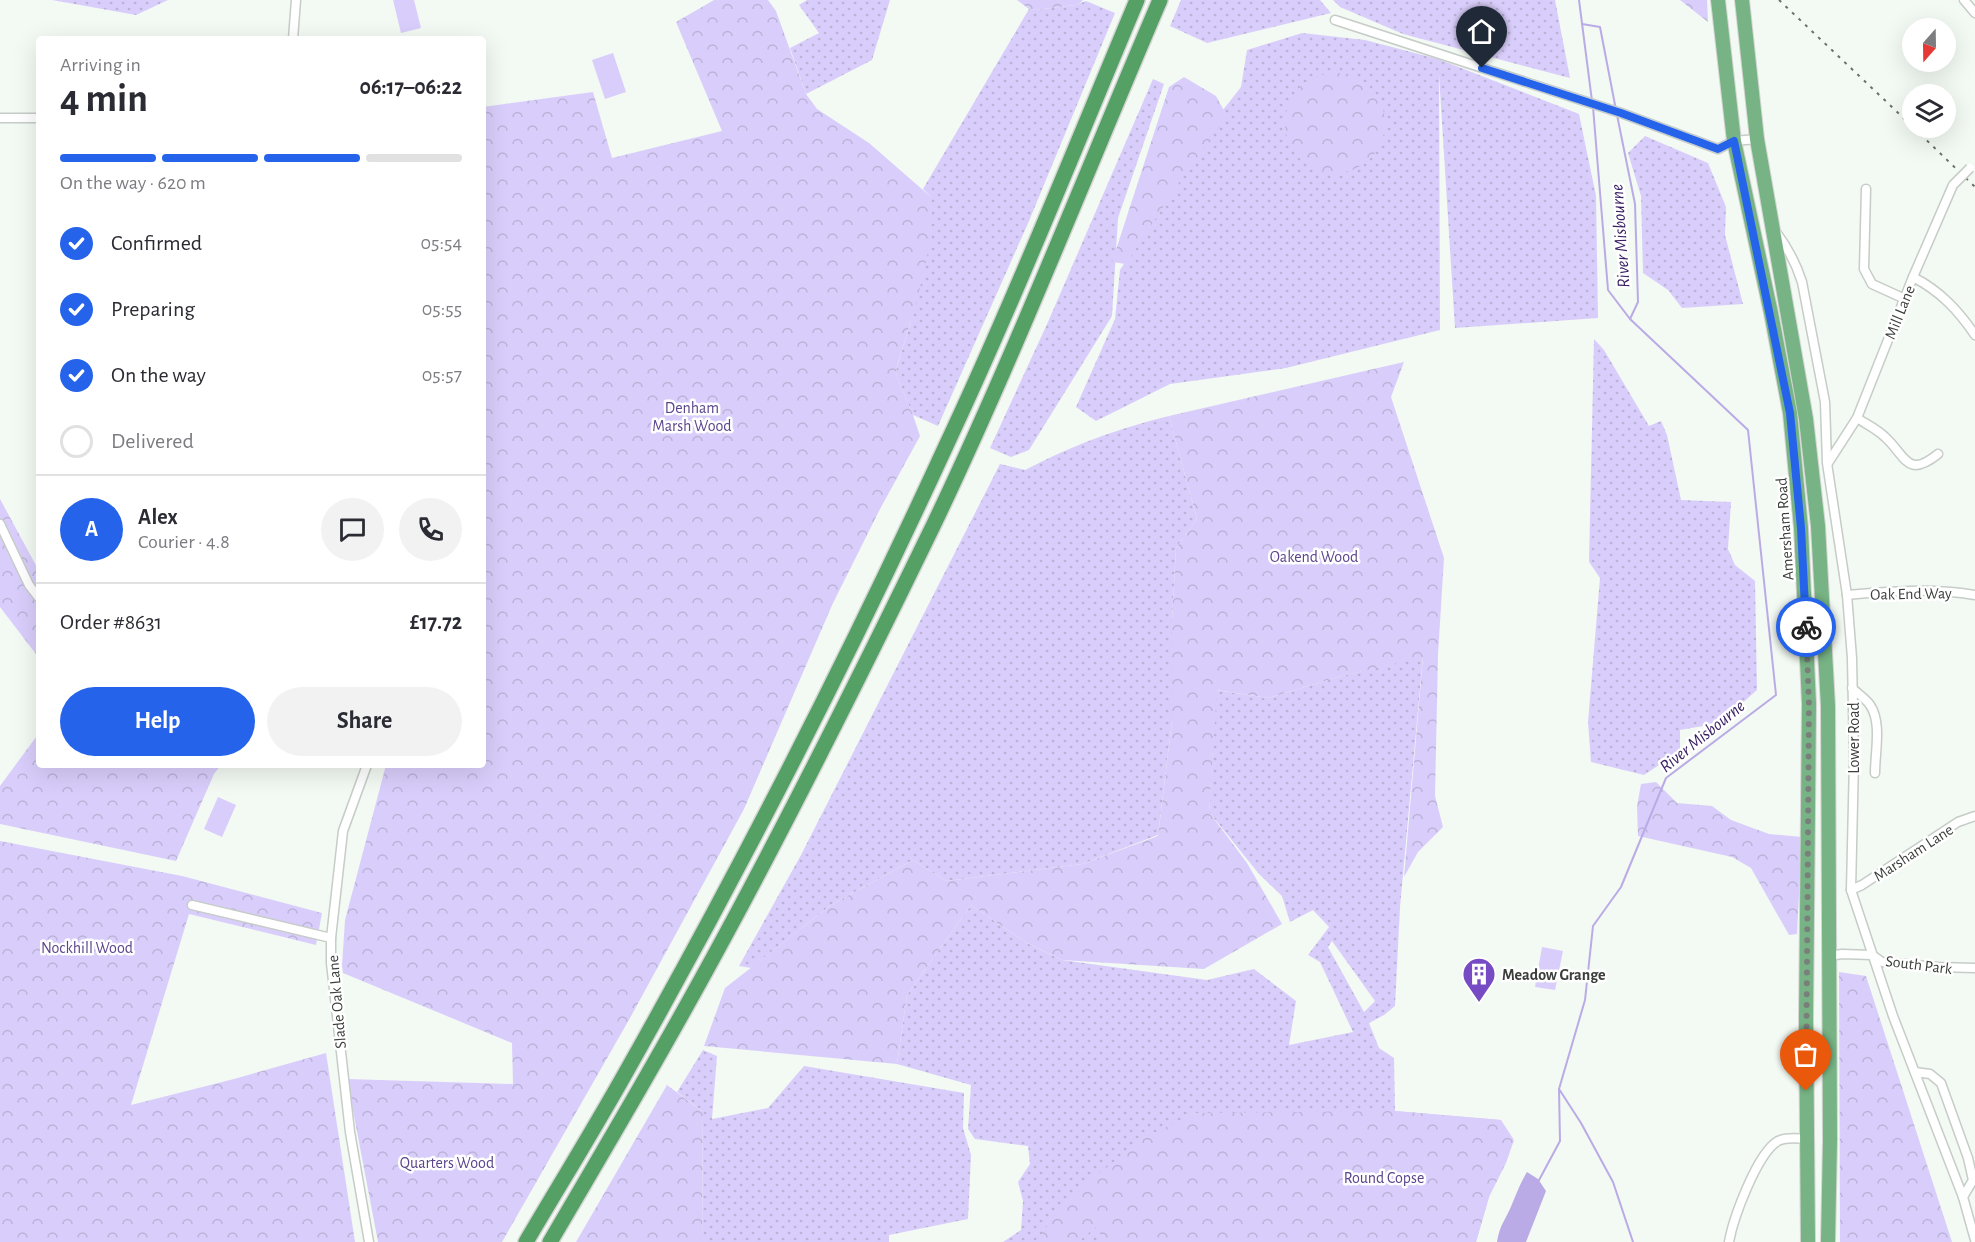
<!DOCTYPE html>
<meta charset="utf-8">
<style>
:root{--surface:#fff;--page:#f2f2f3;--text:#2b2b33;--muted:#7c7c81;--line:#e1e1e2;--accent:#2563eb}
body{margin:0;font-family:"Alegreya Sans",sans-serif;background:var(--page);color:var(--text);height:100vh;display:flex;flex-direction:column;font-size:22px;white-space:nowrap}
*{box-sizing:border-box;margin:0}
p{font-size:20px;color:var(--muted)}
.icon{flex:none;width:33px;height:33px;fill:none;stroke:currentColor;stroke-width:2;stroke-linecap:round;stroke-linejoin:round}
.map{position:relative;flex:1;overflow:hidden}
.details{position:absolute;left:36px;top:36px;width:450px;height:732px;display:flex;flex-direction:column;background:var(--surface);border-radius:6px;box-shadow:0 6px 24px #0002}
.details>*{flex:none}
.needle{width:39px;rotate:200deg}
.fabs{position:absolute;left:1902px;top:18px;display:grid;gap:12px}
.fabs a{display:grid;place-items:center;width:54px;height:54px;border-radius:50%;background:var(--surface);box-shadow:0 6px 24px #0002;font-size:30px}
.pin{position:absolute;display:grid;place-items:center;width:51px;height:51px;color:#fff;margin:-62px -26px;border-radius:50% 50% 50% 0;rotate:-45deg;box-shadow:0 0 6px #0007}
.pin .icon{rotate:45deg}
.courier{position:absolute;display:grid;place-items:center;width:60px;height:60px;margin:-30px;border:4px solid #2563eb;border-radius:50%;background:#fff;color:#222;box-shadow:0 2px 8px #0007}
.summary em{font-style:normal;font-weight:700}
.summary div{display:flex;flex-direction:column-reverse}
.summary{display:flex;align-items:center;justify-content:space-between;height:102px;padding:0 24px}
h1{font-size:39px;font-weight:700;line-height:45px}
.bar{display:grid;grid-template-columns:repeat(4,1fr);gap:9px 6px;align-content:center;height:72px;padding:0 24px}
.bar i{height:8px;border-radius:4px;background:var(--line)}
.bar .current{background:var(--accent)}
.bar p{grid-column:span 4}
.line{display:flex;align-items:center;gap:15px;padding:0 24px;border-top:2px solid var(--line)}
.line div{flex:1}
.round{display:grid;place-items:center;flex:none;width:63px;height:63px;border-radius:32px;background:var(--page)}
ol{padding:0 24px;list-style:none}
li{display:flex;align-items:center;gap:18px;height:66px}
li p{margin-inline-start:auto}
li .icon{padding:6px;border-radius:50%;background:var(--accent);color:#fff;stroke-width:4}
li:last-child{color:var(--muted)}
li i{width:33px;height:33px;border:3px solid var(--line);border-radius:50%}
.cta{display:flex;gap:12px;margin-top:auto;padding:12px 24px}
.cta a{flex:1;height:69px;border-radius:36px;background:var(--accent);color:#fff;font-size:24px;font-weight:700;line-height:69px;text-align:center}
.cta a+a{background:var(--page);color:var(--text)}
.map>svg:first-child{display:block}
</style>
<div class="map">
<svg width="1975" height="1242" viewBox="0 0 1975 1242">
<defs>
<pattern id="grass-dots" width="8" height="8" patternUnits="userSpaceOnUse" patternTransform="scale(1.5)"><rect width="8" height="8" fill="#d9cefb"/><path d="M2 2h.1M6 6h.1" fill="none" stroke="#bbb2d8" stroke-width="1.8" stroke-linecap="round"/></pattern>
<pattern id="forest-crowns" width="20" height="18" patternUnits="userSpaceOnUse" patternTransform="scale(1.5)"><rect width="20" height="18" fill="#d9cefb"/><path d="M2 6a3 3 0 1 1 6 0M12 15a3 3 0 1 1 6 0" fill="none" stroke="#bbb2d8"/></pattern>
</defs>
<rect width="100%" height="100%" fill="#f3f9f3"/>
<!-- grass -->
<g fill="url(#grass-dots)" fill-rule="evenodd">
<path d="M52,0H168L136,15Z"/>
<path d="M807,0H890L872,60L806,94L790,48L819,33L799,5Z"/>
<path d="M1181,0H1320L1331,13L1207,43L1170,26Z"/>
<path d="M1333,0H1555L1570,78L1403,34L1340,7Z"/>
<path d="M1086,1L1115,13L1029,221L938,426L913,415L897,377L896,370L910,324L927,249L931,197L923,189L1029,9L1036,10L1075,5Z"/>
<path d="M1302,33L1365,40L1438,59L1579,114L1596,196L1598,318L1455,328L1439,75L1440,330L1286,368L1170,384L1096,421L1076,407L1115,319L1120,270L1215,120L1241,87L1247,50Z"/>
<path d="M1153,79L1164,84L1118,218L1112,316L1029,450L1011,457L990,448L1048,322Z"/>
<path d="M1645,136L1708,163L1726,207L1725,235L1743,304L1682,308L1668,290L1643,273L1641,196L1628,153Z"/>
<path d="M1594,339L1604,350L1649,426L1661,421L1667,435L1681,500L1731,502L1728,549L1735,565L1755,581L1757,690L1720,723L1680,730V751L1644,775L1591,762L1588,722L1600,578L1589,562Z"/>
<path d="M1169,416L1197,519L1176,548L1172,620V721L1158,835L1082,864L946,881L913,860L831,905L751,968L739,966L801,855L1000,464L1025,470C1074,445 1116,429 1169,416Z"/>
<path d="M1423,656L1400,907L1395,1006L1384,1015L1369,1023L1379,1048L1394,1058L1395,1111L1501,1120L1489,1197L1476,1242H1003L1021,1230L1023,1201L1018,1182L1030,1164L1028,1146L975,1139L968,1129L971,1085L897,1064L907,995L971,905L1027,943L1062,960L1207,980L1254,969L1296,1001L1289,1045L1353,1032L1320,962L1308,955L1329,927L1313,910L1290,922L1282,896L1259,874L1209,812L1216,690L1268,698L1338,677ZM1332,941L1375,1001L1364,1012L1328,947Z"/>
<path d="M703,1050L717,1056L712,1119L768,1108L804,1066L964,1093L963,1128L971,1155L968,1219L889,1235V1242H702L703,1112L677,1092Z"/>
</g>
<!-- forest -->
<g fill="url(#forest-crowns)">
<path d="M714,0H768L776,11L806,94L817,109L869,143L931,197C937,245 910,323 896,370L897,377L913,415L920,436L880,509L833,603L744,809L630,1018L502,1242H378L347,1079L513,1084L512,1043L343,973L342,966L345,920L386,765H483V107L593,92L612,158L722,131L676,22Z"/>
<path d="M1017,0H1083L1080,3L1075,5L1036,10L1029,9Z"/>
<path d="M1680,0H1707L1708,22Z"/>
<circle cx="1335" cy="123" r="50"/>
<path d="M1184,77L1216,96L1227,116L1182,178L1126,264L1112,262L1169,87Z"/>
<path d="M1404,362L1391,397L1444,558L1438,655L1435,796L1443,827L1418,852L1404,877L1423,657L1338,677L1268,698L1217,690L1209,812L1247,863L1282,924L1204,969L1062,960L1027,943L971,905L907,995L897,1064L704,1046L725,988L831,905L913,860L946,881L1082,864L1158,836L1172,721V620L1176,548L1197,519L1169,416Z"/>
<path d="M0,499L39,571V658L0,607Z"/>
<path d="M39,733V765H221L214,774L176,861L0,824V786Z"/>
<path d="M1656,782L1677,803L1712,806L1731,820L1769,834L1802,837L1797,934L1789,935L1751,868L1732,857L1638,836L1637,806L1641,784Z"/>
<path d="M0,841L182,876L322,913L316,945L189,914L131,1105L234,1079L326,1053L355,1242H0Z"/>
<path d="M1839,972L1866,976L1952,1242H1840Z"/>
<path d="M667,1085L703,1112L702,1242H576Z"/>
<path d="M1395,1111L1501,1120L1514,1140L1506,1163L1489,1197L1476,1242H1105L1096,1227L1078,1242H1035L1068,1198L1145,1137L1196,1113Z"/>
</g>
<!-- garden -->
<g fill="#d9cefb">
<path d="M393,0H414L421,28L401,33Z"/>
<path d="M613,53L626,92L605,99L592,60Z"/>
<path d="M218,797L236,805L222,837L204,829Z"/>
<path d="M1542,947L1563,951L1555,990L1535,987Z"/>
</g>
<!-- water -->
<path fill="#baabe6" d="M1527,1172L1538,1179L1546,1191L1526,1242H1497C1499,1228 1503,1223 1509,1211C1515,1198 1519,1185 1527,1172Z"/>
<g fill="none" stroke-linecap="round" stroke-linejoin="round">
<!-- stream -->
<g stroke="#baabe6" stroke-width="2">
<path d="M1579,0L1592,101"/>
<path d="M1582,24L1600,27L1616,110"/>
<path d="M1617,115L1635,204L1638,302L1630,319"/>
<path d="M1559,1089L1581,1123L1613,1182L1633,1242"/>
<path d="M1538,1182L1560,1141L1559,1089L1585,1000L1593,926L1621,887L1666,778L1776,695L1748,430L1630,319L1608,290L1593,107"/>
</g>
<defs>
<g id="minor">
<path d="M1964,0L1975,13"/>
<path d="M1335,20L1621,113L1718,149L1734,141L1757,139"/>
<path d="M293,39L296,0"/>
<path d="M0,118H39"/>
<path d="M1866,189L1864,269L1872,284L1905,299"/>
<path d="M1776,232C1788,248 1796,263 1802,282L1825,402L1827,463L1847,595L1852,658L1854,759L1851,890L1893,1016L1963,1197L1975,1240"/>
<path d="M1913,277C1940,291 1958,310 1975,335"/>
<path d="M1857,418C1866,424 1877,429 1885,437C1906,456 1907,479 1938,454"/>
<path d="M1828,463L1857,418L1913,277L1953,185"/>
<path d="M0,524L29,585L39,598"/>
<path d="M1847,595C1890,591 1932,588 1975,595"/>
<path d="M1852,688C1858,694 1866,699 1870,705C1882,722 1875,752 1875,773"/>
<path d="M367,765L343,831L331,938V963L350,1132L369,1242"/>
<path d="M1851,890L1862,885L1958,822L1975,816"/>
<path d="M192,905L331,938"/>
<path d="M1829,956L1842,954L1872,955L1882,962L1938,967L1975,968"/>
<path d="M1915,1072L1930,1074L1941,1083L1968,1158L1973,1180L1963,1197"/>
<path d="M1729,1242C1733,1219 1757,1153 1778,1141C1786,1137 1797,1138 1806,1139"/>
</g>
<g id="trunk">
<path d="M1718,0L1734,141L1771,313L1790,413L1801,528L1809,704L1806,1019L1808,1242"/>
<path d="M1742,0L1757,139L1806,419L1818,526L1828,706L1830,1140L1828,1242"/>
</g>
<g id="motorway">
<path d="M526,1242C559,1186 593,1131 625,1074C740,870 847,661 945,448C1014,301 1074,150 1137,0"/>
<path d="M550,1242C610,1140 670,1038 726,934C799,799 867,662 934,524C1016,352 1085,175 1160,0"/>
</g>
</defs>
<!-- minor casing -->
<use href="#minor" stroke="#c6ccc7" stroke-width="11"/>
<!-- trunk casing -->
<use href="#trunk" stroke="#d4d5d4" stroke-width="16"/>
<!-- motorway casing -->
<use href="#motorway" stroke="#d4d5d4" stroke-width="18"/>
<!-- minor -->
<use href="#minor" stroke="#fff" stroke-width="8"/>
<!-- trunk -->
<use href="#trunk" stroke="#77b384" stroke-width="14"/>
<!-- motorway -->
<use href="#motorway" stroke="#55a065" stroke-width="15"/>
<!-- rail -->
<g stroke="#6c706c" stroke-width="2" stroke-dasharray="3 6" stroke-linecap="butt">
<path d="M1779,0L1912,126"/>
<path d="M1914,128L1975,187"/>
</g>
<defs>
<path id="minor-bridge" d="M1953,185L1970,168"/>
</defs>
<!-- minor-bridge casing -->
<use href="#minor-bridge" stroke="#c6ccc7" stroke-width="11" stroke-linecap="butt"/>
<!-- minor-bridge -->
<use href="#minor-bridge" stroke="#fff" stroke-width="8"/>
</g>
<g fill="none" stroke-linecap="round" stroke-linejoin="round">
<!-- done -->
<path stroke="#7b7f7b" stroke-width="6" stroke-dasharray="0 10.8" d="M1806,627L1809,704L1806,1091"/>
<!-- route -->
<path stroke="#2563eb" stroke-width="8" d="M1482,68L1621,113L1718,149L1734,141L1790,413L1801,528L1806,627"/>
</g>
<!-- icons -->
<defs>
<symbol id="building-pin" viewBox="-11 -11 22 30"><path d="M0 17L-7.5 6A9.5 9.5 0 1 1 7.5 6Z" fill="#764bc3" stroke="#fff"/><path d="M-4-6H4V6H1V3H-1V6H-4ZM-2.5-4.3h1.7v1.8h-1.7ZM.8-4.3h1.7v1.8H.8ZM-2.5-1h1.7V.8h-1.7ZM.8-1h1.7V.8H.8Z" fill="#fff"/></symbol>
</defs>
<g fill-rule="evenodd">
<use href="#building-pin" x="1460" y="955" width="38" height="52"/>
</g>
<g text-anchor="middle" stroke-width="5" stroke-linejoin="round" paint-order="stroke">
<!-- street labels -->
<g font-size="16" fill="#3b3e3b" stroke="#fff">
<text transform="translate(1899 312) rotate(-68)" y="6">Mill Lane</text>
<text transform="translate(1784 529) rotate(-94)" y="6">Amersham Road</text>
<text transform="translate(1911 593) rotate(-1)" y="6">Oak End Way</text>
<text transform="translate(1853 738) rotate(-90)" y="6">Lower Road</text>
<text transform="translate(1913 852) rotate(-33)" y="6">Marsham Lane</text>
<text transform="translate(1919 964) rotate(7)" y="6">South Park</text>
<text transform="translate(336 1002) rotate(-95)" y="6">Slade Oak Lane</text>
</g>
<!-- park labels -->
<g font-size="16" fill="#5c458c" stroke="#fff">
<text x="692" y="413">Denham<tspan x="692" dy="18">Marsh Wood</tspan></text>
<text x="1314" y="562">Oakend Wood</text>
<text x="87" y="953">Nockhill Wood</text>
<text x="447" y="1168">Quarters Wood</text>
<text x="1384" y="1183">Round Copse</text>
</g>
<!-- poi labels -->
<g font-size="16" font-weight="bold" fill="#3b3e3b" stroke="#fff" text-anchor="start">
<text x="1502" y="980">Meadow Grange</text>
</g>
<!-- water labels -->
<g font-size="18" font-style="italic" fill="#3a2165" stroke="#fff">
<text transform="translate(1620 236) rotate(-94)" y="6">River Misbourne</text>
<text transform="translate(1702 736) rotate(-39)" y="6">River Misbourne</text>
</g>
</g>
</svg>
<div class="fabs">
<a><svg class="needle" viewBox="-14 -14 28 28"><path d="M0-13l5 13h-10z" fill="#e53935"/><path d="M0 13l5-13h-10z" fill="#7c7c81"/></svg></a>
<a><svg class="icon" aria-label="layers" viewBox="0 0 24 24"><path d="M12 4l9 5-9 5-9-5zM3 14l9 5 9-5"/></svg></a>
</div>
<div class="pin" style="left:1806px;top:1091px;background:#ea580c"><svg class="icon" aria-label="bag" viewBox="0 0 24 24"><path d="M5 8h14l-1 12H6zM9 8a3 3 0 0 1 6 0"/></svg></div>
<div class="pin" style="left:1482px;top:68px;background:#1f2937"><svg class="icon" aria-label="home" viewBox="0 0 24 24"><path d="M3 11l9-7 9 7M6 9v11h12V9"/></svg></div>
<div class="courier" style="left:1806px;top:627px"><svg class="icon" aria-label="bike" viewBox="0 0 24 24"><circle cx="6" cy="16" r="4"/><circle cx="18" cy="16" r="4"/><path d="M6 16l4-8h5l3 8M10 8l3 8H6M13 5h3"/></svg></div>
<section class="details">
<div class="summary"><div><h1>4 min</h1><p>Arriving in</p></div><em>06:17–06:22</em></div>
<div class="bar"><i class="current"></i><i class="current"></i><i class="current"></i><i></i><p>On the way · 620 m</p></div>
<ol>
<li><svg class="icon" aria-label="check" viewBox="0 0 24 24"><path d="M5 12l5 5 9-10"/></svg>Confirmed<p>05:54</p></li>
<li><svg class="icon" aria-label="check" viewBox="0 0 24 24"><path d="M5 12l5 5 9-10"/></svg>Preparing<p>05:55</p></li>
<li><svg class="icon" aria-label="check" viewBox="0 0 24 24"><path d="M5 12l5 5 9-10"/></svg>On the way<p>05:57</p></li>
<li><i></i>Delivered</li>
</ol>
<div class="line" style="height:108px"><b class="round" style="background:var(--accent);color:#fff">A</b><div><b>Alex</b><p>Courier · 4.8</p></div><a class="round"><svg class="icon" aria-label="chat" viewBox="0 0 24 24"><path d="M4 5h16v11H9l-5 4z"/></svg></a><a class="round"><svg class="icon" aria-label="phone" viewBox="0 0 24 24"><path d="M5 4h4l2 5-3 2q2 4 5 5l2-3 5 2v4C11 20 4 13 5 4z"/></svg></a></div>
<div class="line" style="height:78px"><div>Order #8631</div><b>£17.72</b></div>
<div class="cta"><a>Help</a><a>Share</a></div>
</section>
</div>
